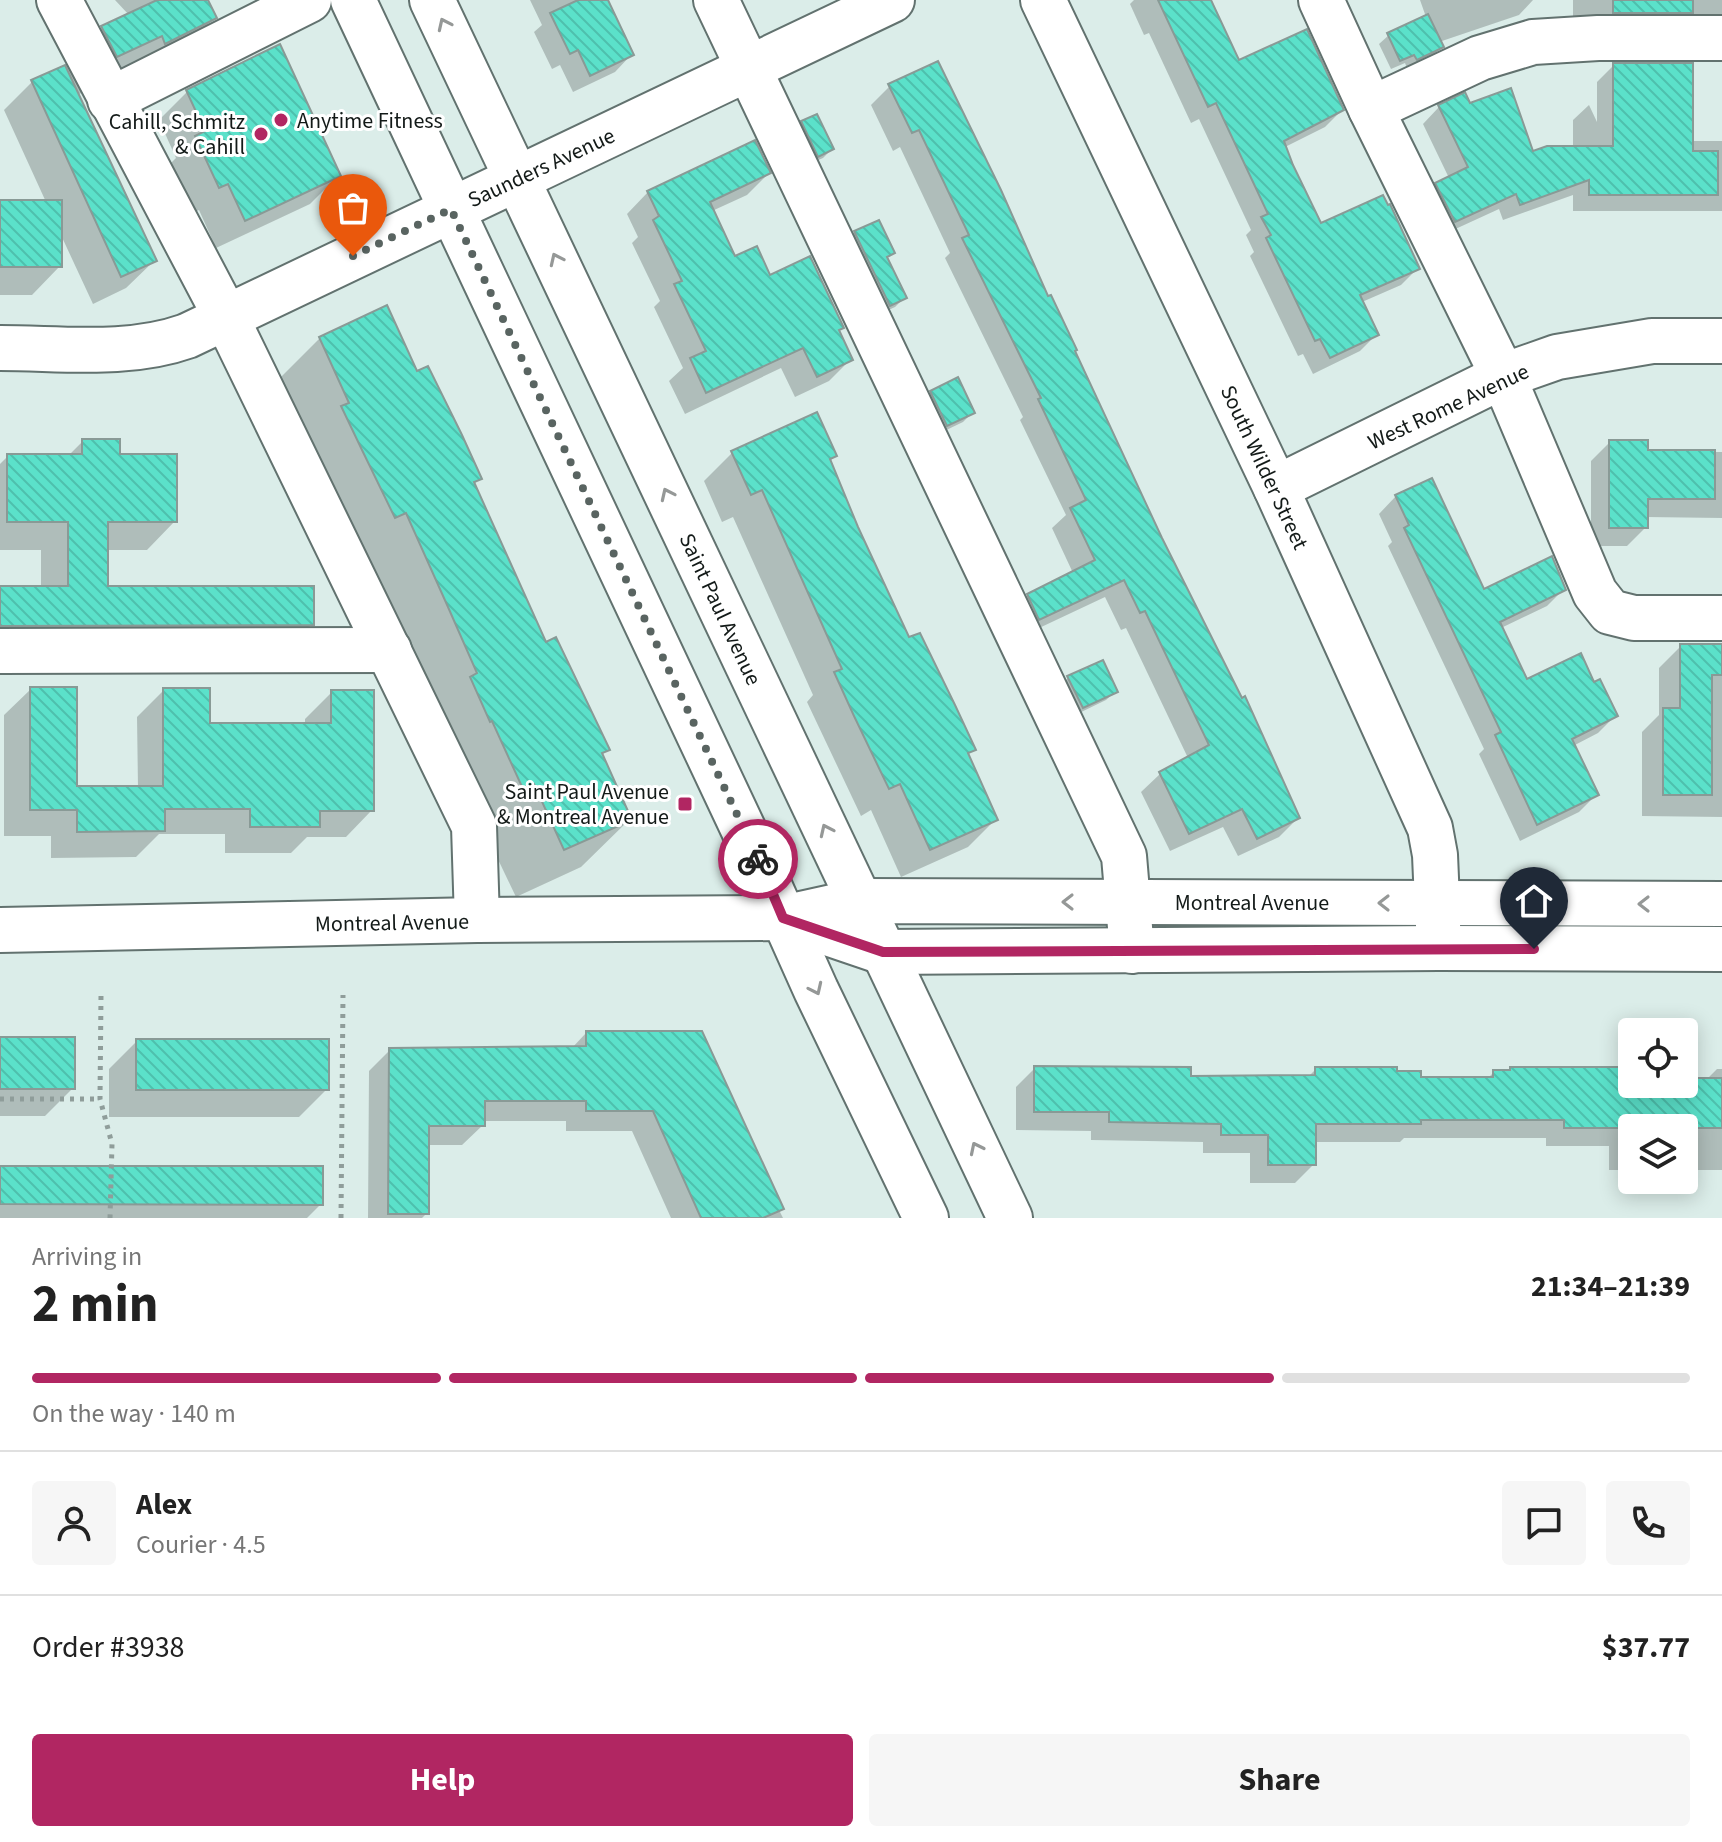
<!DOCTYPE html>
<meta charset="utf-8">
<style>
:root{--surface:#fff;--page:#f6f6f6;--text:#222;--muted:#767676;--line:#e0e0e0;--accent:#b12662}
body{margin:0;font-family:"Source Sans 3",sans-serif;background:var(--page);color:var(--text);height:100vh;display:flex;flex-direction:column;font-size:30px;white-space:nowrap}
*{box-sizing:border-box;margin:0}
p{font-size:26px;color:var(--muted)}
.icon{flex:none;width:44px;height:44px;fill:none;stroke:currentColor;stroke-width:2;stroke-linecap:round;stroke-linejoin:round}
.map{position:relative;height:1218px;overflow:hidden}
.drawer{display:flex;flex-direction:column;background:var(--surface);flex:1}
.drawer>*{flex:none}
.fabs{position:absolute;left:1618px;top:1018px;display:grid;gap:16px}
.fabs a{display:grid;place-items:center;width:80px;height:80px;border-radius:8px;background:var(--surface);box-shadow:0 4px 20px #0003;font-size:40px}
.pin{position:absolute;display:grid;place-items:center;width:68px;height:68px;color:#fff;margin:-82px -34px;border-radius:50% 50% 50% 0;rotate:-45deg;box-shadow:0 0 8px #0007}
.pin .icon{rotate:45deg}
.courier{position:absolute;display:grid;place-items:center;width:80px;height:80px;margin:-40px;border:6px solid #b12662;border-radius:50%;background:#fff;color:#222;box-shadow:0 2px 10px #0007}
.overview em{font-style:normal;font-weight:700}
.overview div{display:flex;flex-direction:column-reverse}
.overview{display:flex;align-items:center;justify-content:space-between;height:136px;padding:0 32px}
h1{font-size:52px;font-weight:700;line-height:60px}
.bar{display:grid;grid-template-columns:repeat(4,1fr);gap:12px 8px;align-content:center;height:96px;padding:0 32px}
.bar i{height:10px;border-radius:6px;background:var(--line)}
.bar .on{background:var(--accent)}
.bar p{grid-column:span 4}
.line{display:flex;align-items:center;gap:20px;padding:0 32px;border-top:2px solid var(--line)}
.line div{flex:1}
.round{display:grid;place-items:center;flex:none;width:84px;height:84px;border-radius:8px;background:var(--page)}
.button{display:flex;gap:16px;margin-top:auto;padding:16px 32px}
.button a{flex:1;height:92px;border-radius:8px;background:var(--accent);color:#fff;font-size:32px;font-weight:700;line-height:92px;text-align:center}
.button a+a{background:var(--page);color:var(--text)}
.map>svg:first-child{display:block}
</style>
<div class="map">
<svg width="1722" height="1218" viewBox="0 0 1722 1218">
<defs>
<pattern id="building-back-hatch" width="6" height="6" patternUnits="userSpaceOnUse" patternTransform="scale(2)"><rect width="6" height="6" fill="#5be1ca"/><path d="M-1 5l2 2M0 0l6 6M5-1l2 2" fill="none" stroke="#4ec0ad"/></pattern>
</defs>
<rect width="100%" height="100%" fill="#dbede9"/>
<!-- shadow -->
<g fill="#0003">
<path d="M115,0H206L214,18L175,58L121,75L77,95L155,260L126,288L93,304L60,233V266L32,295H0V202H46L4,110L32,82L62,68L102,28L129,15Z"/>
<path d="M530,0H606L632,54L615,72L573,92L560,65L552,69L534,32L542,25Z"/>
<path d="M1134,0H1210L1238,63L1342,110L1325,127L1285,147L1320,225L1418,268L1401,285L1362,302L1377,334L1360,351L1313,374L1303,354L1298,356L1250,256L1254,252L1246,235L1251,230L1199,119L1191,123L1149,33L1144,35L1130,4Z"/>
<path d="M1420,0H1533L1519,15L1439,42L1442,47L1432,56L1407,68L1405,63L1391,69L1379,44L1389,35L1426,17Z"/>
<path d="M1573,0H1722V18L1573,27Z"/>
<path d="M1614,65L1691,141H1722V211H1573V195L1503,220L1499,209L1438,237L1420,201L1436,184L1449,178L1423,124L1439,107L1469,105L1532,153L1573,148V120L1589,105L1597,122V82Z"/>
<path d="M890,86L1073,351L1160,539L1298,818L1279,837L1238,856L1223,827L1170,851L1141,792L1160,774L1188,758L1126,628L1121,630L1105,597L1020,637L1009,614L1028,595L1073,573L1052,528L1066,515L1020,420L1023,417L945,258L950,253L900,147L893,151L871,105Z"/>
<path d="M187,92L338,176L310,204L216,248L199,210L191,214L168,166L176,158L159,120Z"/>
<path d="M803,123L832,149L823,158L809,164L793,132Z"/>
<path d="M769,173L747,195L712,211L734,258L769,277L842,327L837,332L850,360L829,381L795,397L781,368L685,414L669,381L683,368L654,307L660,301L632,243L638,237L627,214L648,192Z"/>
<path d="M855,233L893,252L886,259L904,298L895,307L880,314L846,242Z"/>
<path d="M320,338L416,374L480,479L473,485L545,644L608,749L601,756L630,819L581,867L516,897L272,386Z"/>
<path d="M931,392L972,413L963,422L938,434L922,401Z"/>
<path d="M816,414L835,456L829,462L908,640L973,749L967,756L996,819L968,847L901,877L871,810L861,816L807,702L813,695L733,517L722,522L704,481L732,453Z"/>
<path d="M83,441L118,456L175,521L147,550H106V588L312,624L284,653L0,654V588H41V550H0V464L8,456H68Z"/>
<path d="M1610,442L1646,452H1722V518L1646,517V527L1627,546H1591V461Z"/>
<path d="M1396,496L1483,592L1564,589L1547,606L1501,628L1527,682L1593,684L1615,716L1598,733L1573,746L1596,795L1579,812L1520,841L1479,754L1484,749L1388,546L1392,542L1379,514Z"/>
<path d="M1681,646H1722V817L1642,816V732L1659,715V668Z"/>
<path d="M1068,678L1116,691L1106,700L1073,716L1059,687Z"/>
<path d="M31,689L75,788H138L137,717L164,690L208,725H305V719L332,692L372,810L346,837H307L291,853H225V834H159L136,857L51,858V836H4V715Z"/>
<path d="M586,1033L779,1210L783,1218H671L632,1131H566V1121H483V1125L462,1145H427V1213L422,1218H368L369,1071L390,1050L571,1049Z"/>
<path d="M0,1039L73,1088L45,1116H0Z"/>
<path d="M137,1041L327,1089L299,1117H109V1069Z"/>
<path d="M1035,1068L1189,1078L1308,1077L1316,1069L1395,1073L1419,1079H1487L1494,1072H1507L1510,1069L1632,1080V1084H1684V1080H1706L1717,1069H1722V1170H1684V1128H1632V1170H1609V1146H1546V1138H1404L1400,1142H1314V1164L1295,1183H1250V1153H1203V1142L1091,1140V1131L1016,1130V1087Z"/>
<path d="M0,1168L321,1204L307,1218H0Z"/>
</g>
<!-- building -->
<g fill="url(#building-back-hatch)" stroke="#899a96" stroke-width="2">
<path d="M157,0H208L217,18L165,44L162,36L117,57L101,26Z"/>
<path d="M578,0H608L634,55L590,76L578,50L570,54L550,13Z"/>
<path d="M1158,0H1211L1239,60L1307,29L1344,110L1284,141L1293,165L1321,223L1383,195L1388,205L1390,204L1420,269L1360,295L1379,335L1330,358L1320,339L1315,341L1266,238L1271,235L1261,217L1268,214L1216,103L1208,107Z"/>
<rect x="1613" y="0" width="80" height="13"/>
<path d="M1428,14L1444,47L1417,60L1414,55L1400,61L1387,33Z"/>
<path d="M280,44L341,176L245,221L228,184L219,188L195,136L205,131L186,90Z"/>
<path d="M938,61L1001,190L1048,296L1051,295L1077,350L1075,351L1162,538L1242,698L1245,696L1300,818L1257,839L1242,809L1189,834L1159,772L1209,745L1145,611L1140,613L1124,580L1039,620L1027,594L1095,560L1070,508L1086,500L1038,399L1041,398L962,238L969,235L919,130L912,133L888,84Z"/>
<path d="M1613,63H1693V151H1718V195H1589V180L1520,205L1516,194L1455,222L1435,183L1468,167L1438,105L1465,92L1470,103L1511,88L1533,151L1547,146H1613Z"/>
<path d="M65,65L157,261L121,277L31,80Z"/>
<path d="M817,114L834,149L818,157L801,121Z"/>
<path d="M755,140L771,173L710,202L735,256L757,246L770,275L810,256L844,328L839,330L853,360L817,377L803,348L706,393L690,358L706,351L674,284L682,281L653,220L659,216L647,191Z"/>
<rect x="0" y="200" width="62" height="67"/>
<path d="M879,220L895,253L887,257L907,298L890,306L854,231Z"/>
<path d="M387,305L417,371L428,366L462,435L482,479L474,482L546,642L556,637L610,750L602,753L632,820L564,850L534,784L523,789L492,721L490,722L470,677L477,673L448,607L406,513L395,518L362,450L341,406L349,403L319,337Z"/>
<path d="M958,377L975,413L947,426L930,391Z"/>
<path d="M817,412L837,456L830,459L858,527L909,637L920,633L955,705L976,750L968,753L998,820L930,850L900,784L889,789L854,716L834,672L842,669L762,490L751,495L731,451Z"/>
<path d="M82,439H120V454H177V522H108V586H314V625L0,626V586H68V522H7V454H82Z"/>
<path d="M1609,440H1648V450H1715V499H1648V528H1609Z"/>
<path d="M1432,478L1484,589L1552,556L1566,590L1500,622L1527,679L1581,653L1594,682L1600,679L1618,716L1572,739L1599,795L1537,825L1495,735L1501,732L1404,528L1409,525L1395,495Z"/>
<path d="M1680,644H1722V675H1712V795H1663V708H1680Z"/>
<path d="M1103,660L1118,692L1083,708L1067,676Z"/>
<path d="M30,687H77V786H163V688H210V723H331V690H374V811H320V827H250V809H165V831L77,832V810H30Z"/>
<path d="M586,1031H702L784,1209L763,1218H701L653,1111H586V1101H485V1126H429V1214H388L389,1048L586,1046Z"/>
<rect x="0" y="1037" width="75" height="52"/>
<rect x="136" y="1039" width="193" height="51"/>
<path d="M1034,1066L1191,1067V1076L1315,1075V1067H1397V1071H1421V1077H1493V1070H1510V1067H1623V1084H1684V1078H1722V1128H1564V1120H1421V1124H1316V1165H1268V1135H1221V1124L1109,1122V1112H1034Z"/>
<path d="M0,1166H323V1205L0,1204Z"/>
</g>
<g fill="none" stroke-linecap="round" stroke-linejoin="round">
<defs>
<g id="minor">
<path d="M59,0L226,317L474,826L477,920"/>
<path d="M716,0L1124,856L1132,951"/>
<path d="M1043,0L1276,488L1430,828L1435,855L1439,948"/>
<path d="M1321,0L1371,109L1503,376L1595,593L1610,612L1634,618H1722"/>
<path d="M110,100L309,0"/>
<path d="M1371,109L1480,58L1533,42L1598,38H1722"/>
<path d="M0,348C62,348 128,357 187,336L892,0"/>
<path d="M1276,488L1503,376L1557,357L1652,341H1722"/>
<path d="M0,651L389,650"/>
<path d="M783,918L883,952L1439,948L1722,949"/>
<path d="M0,930L477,920L783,918L860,901L1722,904"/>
</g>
<g id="major">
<path d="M353,0L755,854L816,990L926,1218"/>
<path d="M432,0L1010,1218"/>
</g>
</defs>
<!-- minor casing -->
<use href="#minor" stroke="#62726f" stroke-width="48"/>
<!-- major casing -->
<use href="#major" stroke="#62726f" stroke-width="48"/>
<!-- path -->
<g stroke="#8f9d9a" stroke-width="5" stroke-dasharray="4 6" stroke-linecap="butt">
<path d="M101,996L100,1099L112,1144L110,1218"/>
<path d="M0,1099H100"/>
<path d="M341,1218L343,995"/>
</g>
<!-- minor -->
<use href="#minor" stroke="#fff" stroke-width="44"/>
<!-- major -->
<use href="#major" stroke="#fff" stroke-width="44"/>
</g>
<!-- one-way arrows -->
<defs><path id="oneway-chevron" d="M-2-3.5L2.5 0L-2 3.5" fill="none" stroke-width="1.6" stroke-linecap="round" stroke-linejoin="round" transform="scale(2)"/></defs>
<g stroke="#959897">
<use href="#oneway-chevron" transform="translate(444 24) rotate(-115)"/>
<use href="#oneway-chevron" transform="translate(556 259) rotate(-115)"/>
<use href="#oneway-chevron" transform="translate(667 494) rotate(-115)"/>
<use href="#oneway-chevron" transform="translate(826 830) rotate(-115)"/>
<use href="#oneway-chevron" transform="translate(1068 902) rotate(-180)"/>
<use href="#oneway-chevron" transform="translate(1384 903) rotate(-180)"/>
<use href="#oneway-chevron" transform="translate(1644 904) rotate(-180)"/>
<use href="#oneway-chevron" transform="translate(816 989) rotate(65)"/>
<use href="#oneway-chevron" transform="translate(976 1148) rotate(-116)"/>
</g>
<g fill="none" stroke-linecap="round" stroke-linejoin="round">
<!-- done -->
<path stroke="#596461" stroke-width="8" stroke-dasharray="0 14.4" d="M353,256L451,209L758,859"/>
<!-- route -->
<path stroke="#b12662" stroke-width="10" d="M758,859L783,918L883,952L1534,949"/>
</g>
<!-- markers -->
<g fill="#b12662" stroke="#fff" stroke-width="3">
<circle cx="281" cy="120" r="8"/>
<circle cx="261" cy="134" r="8"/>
<rect x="677" y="796" width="16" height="16" rx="4"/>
</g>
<g text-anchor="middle" stroke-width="6" stroke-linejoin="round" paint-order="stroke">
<!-- poi labels -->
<g font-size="22" fill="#131a18" stroke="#fff" text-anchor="end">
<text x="297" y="128" text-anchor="start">Anytime Fitness</text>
<text x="245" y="129">Cahill, Schmitz<tspan x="245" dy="25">&amp; Cahill</tspan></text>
<text x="669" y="799">Saint Paul Avenue<tspan x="669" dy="25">&amp; Montreal Avenue</tspan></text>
</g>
<!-- street labels -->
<g font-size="22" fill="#131a18" stroke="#fff">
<text transform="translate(541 167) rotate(-25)" y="8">Saunders Avenue</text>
<text transform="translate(1448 406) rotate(-25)" y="8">West Rome Avenue</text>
<text transform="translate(1265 467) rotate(65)" y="8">South Wilder Street</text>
<text transform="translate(721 609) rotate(65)" y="8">Saint Paul Avenue</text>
<text x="1252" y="910">Montreal Avenue</text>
<text transform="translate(392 922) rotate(-1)" y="8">Montreal Avenue</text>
</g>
</g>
</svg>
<div class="fabs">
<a><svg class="icon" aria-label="locate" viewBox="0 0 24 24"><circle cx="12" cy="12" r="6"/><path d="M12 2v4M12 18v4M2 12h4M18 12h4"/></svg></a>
<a><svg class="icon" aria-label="layers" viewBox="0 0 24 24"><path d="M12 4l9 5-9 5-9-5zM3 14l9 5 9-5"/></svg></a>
</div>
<div class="pin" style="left:353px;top:256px;background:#ea580c"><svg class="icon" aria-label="bag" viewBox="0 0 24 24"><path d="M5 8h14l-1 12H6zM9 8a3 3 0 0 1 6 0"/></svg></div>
<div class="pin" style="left:1534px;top:949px;background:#1f2937"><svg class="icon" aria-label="home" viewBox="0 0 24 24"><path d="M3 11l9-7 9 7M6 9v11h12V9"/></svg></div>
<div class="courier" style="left:758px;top:859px"><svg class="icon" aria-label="bike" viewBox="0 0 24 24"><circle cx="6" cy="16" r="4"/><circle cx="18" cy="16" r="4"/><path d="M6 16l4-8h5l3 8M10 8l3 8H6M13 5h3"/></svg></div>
</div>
<section class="drawer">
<div class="overview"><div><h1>2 min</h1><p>Arriving in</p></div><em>21:34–21:39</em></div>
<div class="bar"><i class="on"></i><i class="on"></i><i class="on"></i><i></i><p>On the way · 140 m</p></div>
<div class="line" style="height:144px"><a class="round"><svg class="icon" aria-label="person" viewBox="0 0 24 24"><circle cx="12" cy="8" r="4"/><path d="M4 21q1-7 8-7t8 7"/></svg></a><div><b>Alex</b><p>Courier · 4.5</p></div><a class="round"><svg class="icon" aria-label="chat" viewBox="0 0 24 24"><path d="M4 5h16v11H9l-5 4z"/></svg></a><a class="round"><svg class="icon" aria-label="phone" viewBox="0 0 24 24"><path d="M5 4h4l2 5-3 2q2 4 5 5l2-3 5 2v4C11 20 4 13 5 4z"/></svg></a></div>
<div class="line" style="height:104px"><div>Order #3938</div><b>$37.77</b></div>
<div class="button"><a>Help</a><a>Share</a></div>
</section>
